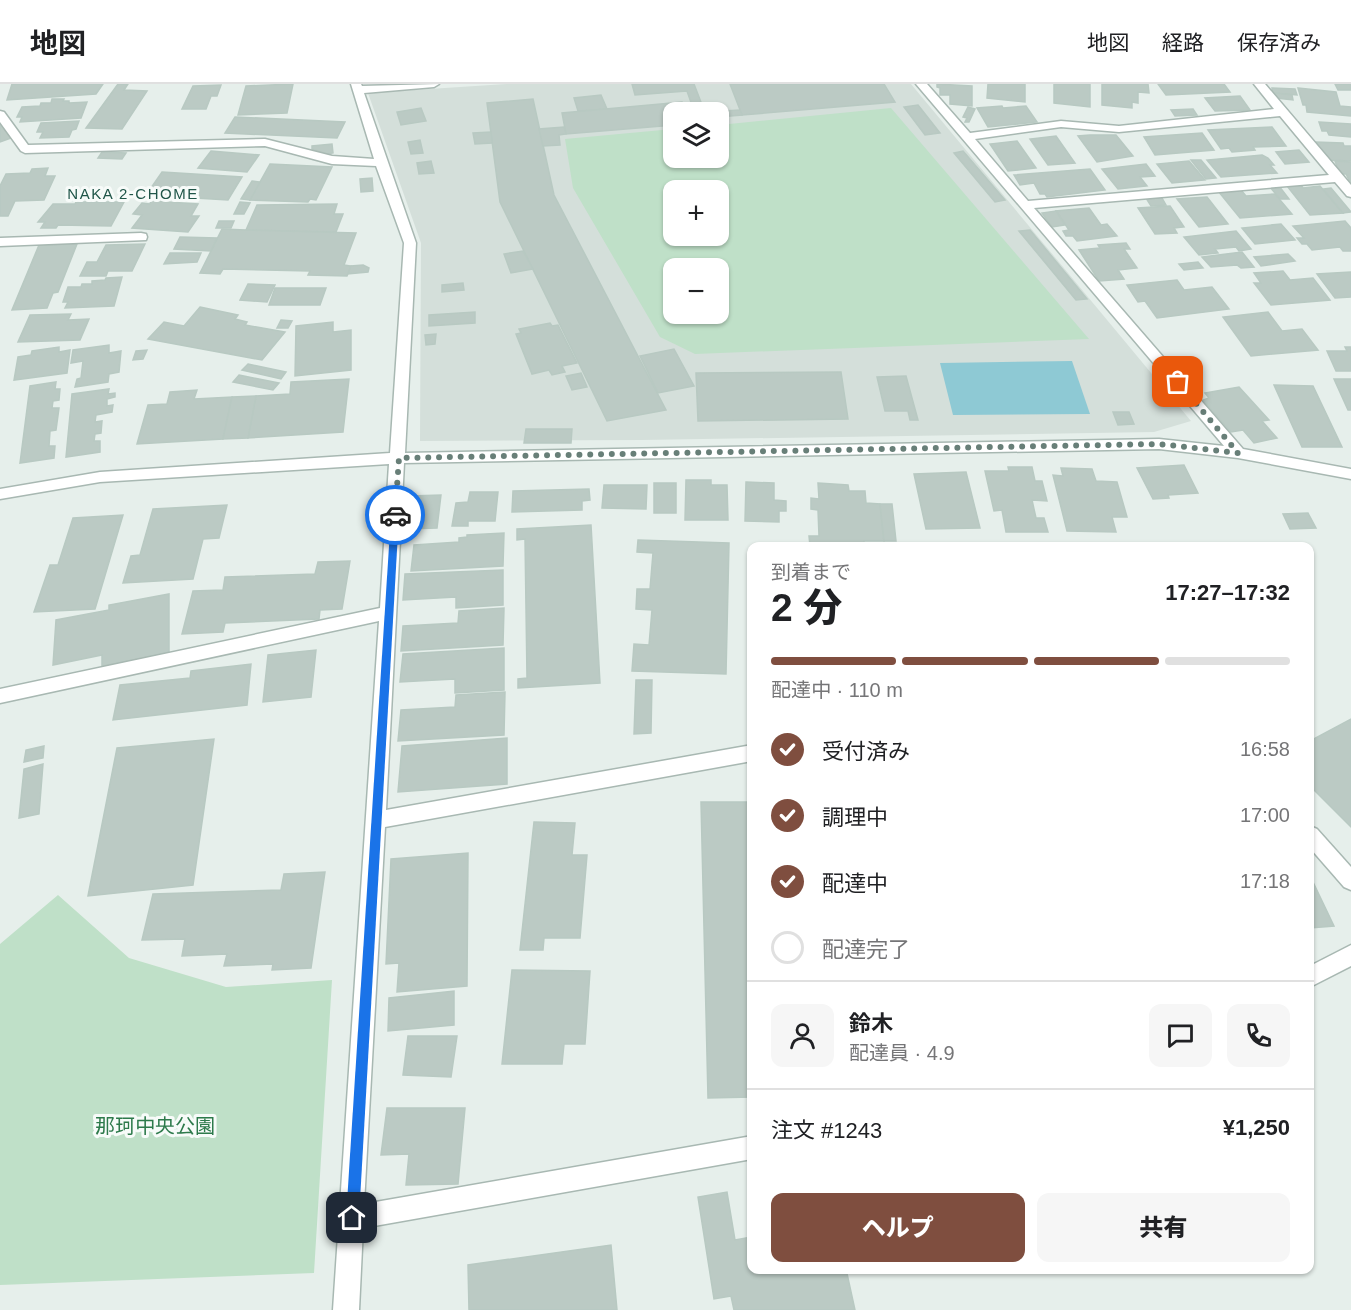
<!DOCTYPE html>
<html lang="ja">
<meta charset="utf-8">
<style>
:root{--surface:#fff;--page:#f6f6f6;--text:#202124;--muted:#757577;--line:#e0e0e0;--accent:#7f4e3f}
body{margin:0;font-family:Helvetica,"Noto Sans JP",sans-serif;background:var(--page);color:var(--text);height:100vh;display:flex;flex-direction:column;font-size:22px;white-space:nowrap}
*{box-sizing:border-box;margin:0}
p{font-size:20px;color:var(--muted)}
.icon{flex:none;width:33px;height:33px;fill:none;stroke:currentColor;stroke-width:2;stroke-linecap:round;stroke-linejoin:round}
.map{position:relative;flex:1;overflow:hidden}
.details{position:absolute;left:747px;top:458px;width:567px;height:732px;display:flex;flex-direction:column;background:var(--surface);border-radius:12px;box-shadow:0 2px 4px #0004}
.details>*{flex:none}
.fabs{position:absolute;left:663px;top:18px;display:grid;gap:12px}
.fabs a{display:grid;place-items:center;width:66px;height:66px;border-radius:12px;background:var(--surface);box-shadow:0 2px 4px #0004;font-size:30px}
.pin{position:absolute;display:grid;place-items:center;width:51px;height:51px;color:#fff;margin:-26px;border-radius:12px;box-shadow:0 3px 9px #0006}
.courier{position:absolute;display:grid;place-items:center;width:60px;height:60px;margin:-30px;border:4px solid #1a73e8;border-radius:50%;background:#fff;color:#222;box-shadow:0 2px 8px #0007}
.overview em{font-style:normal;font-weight:800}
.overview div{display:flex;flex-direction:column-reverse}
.overview{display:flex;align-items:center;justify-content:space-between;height:102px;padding:0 24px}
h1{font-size:39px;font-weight:800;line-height:45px}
.bar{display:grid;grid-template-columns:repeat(4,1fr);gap:9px 6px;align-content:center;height:72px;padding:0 24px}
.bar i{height:8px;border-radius:4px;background:var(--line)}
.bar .selected{background:var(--accent)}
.bar p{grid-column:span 4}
.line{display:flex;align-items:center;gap:15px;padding:0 24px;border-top:2px solid var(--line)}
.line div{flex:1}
.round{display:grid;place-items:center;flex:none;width:63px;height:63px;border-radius:12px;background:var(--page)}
ol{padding:0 24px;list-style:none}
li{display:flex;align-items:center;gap:18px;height:66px}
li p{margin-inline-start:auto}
li .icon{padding:6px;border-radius:50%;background:var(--accent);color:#fff;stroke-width:4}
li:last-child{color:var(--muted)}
li i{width:33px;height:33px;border:3px solid var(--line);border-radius:50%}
.action{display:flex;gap:12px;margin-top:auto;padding:12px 24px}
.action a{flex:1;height:69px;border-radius:12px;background:var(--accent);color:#fff;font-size:24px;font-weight:800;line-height:69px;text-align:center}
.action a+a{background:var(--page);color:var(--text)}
header{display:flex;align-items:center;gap:36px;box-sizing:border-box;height:84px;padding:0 30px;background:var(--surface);border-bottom:2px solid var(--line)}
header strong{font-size:28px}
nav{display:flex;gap:33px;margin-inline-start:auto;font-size:21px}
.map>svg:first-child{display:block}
</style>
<header>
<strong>地図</strong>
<nav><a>地図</a><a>経路</a><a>保存済み</a></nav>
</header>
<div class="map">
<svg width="1351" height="1226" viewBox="0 0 1351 1226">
<rect width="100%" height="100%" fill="#e6efeb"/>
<!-- built -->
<path fill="#d4dfda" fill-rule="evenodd" d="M506,0H911L1191,337L1154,348L642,356L420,357L421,159L368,9ZM674,28H718V74H674ZM674,106H718V152H674ZM674,184H718V230H674Z"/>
<!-- green -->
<g fill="#bfe0c8" fill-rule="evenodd">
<path d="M891,24L1089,255L695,270L660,253L573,104L565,55L673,45L674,74H718L719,41ZM674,106H718V152H674ZM674,184H718V230H674Z"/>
<path d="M58,811L129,874L226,903L332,896L314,1189L0,1201V860Z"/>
</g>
<!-- water -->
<path fill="#8ec9d4" d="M1072,277L1090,330L953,331L940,279Z"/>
<!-- building -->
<g fill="#bbcac4" stroke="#b8c9c2" stroke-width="1.5">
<path d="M12,0H103L96,10L7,16Z"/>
<path d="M118,0H128L124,6L147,7L122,45L86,44Z"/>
<path d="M293,0L287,29L238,31L246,2Z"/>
<path d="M632,0H694L704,26L694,27L687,7L635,11Z"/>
<path d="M730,0H884L895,18L742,31Z"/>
<path d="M937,0L972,2V22L950,20V11H940V4L937,3Z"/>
<path d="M988,0H1025V18L987,14Z"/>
<path d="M1054,0H1090V23L1054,19Z"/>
<path d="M1102,0H1148L1149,9L1138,8V19L1132,18V24L1102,21Z"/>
<path d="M1158,0H1224L1230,8L1166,11Z"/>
<path d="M1335,0H1351V6H1338Z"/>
<path d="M221,1L217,12H211L206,25H182L193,2Z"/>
<path d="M1272,4L1295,5L1297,11L1273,9Z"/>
<path d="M1298,4L1336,8L1340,22L1351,23V32L1307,28L1306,21H1303Z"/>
<path d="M1275,9L1292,11L1293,16L1276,14Z"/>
<path d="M601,11L607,25L578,27L574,14Z"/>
<path d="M1240,12L1250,26L1215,27L1205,14Z"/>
<path d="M52,15H64L63,17H69V19L87,18L81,34L20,38L22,33H17L22,23L40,22L41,19H51Z"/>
<path d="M533,15L554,111L666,326L607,337L500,118L487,19Z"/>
<path d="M682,18L686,28H674V41L566,50L562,29Z"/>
<path d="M918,21L940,49L925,51L904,23Z"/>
<path d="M1002,22L1003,24L1026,22L1037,38L988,43L977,24Z"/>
<path d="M968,23L975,25L969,38H965L967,34L963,33Z"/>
<path d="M421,24L426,37L401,41L397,28Z"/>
<path d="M1193,25L1197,31L1175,32L1171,26Z"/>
<path d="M740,26L742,31L718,33V28H706Z"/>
<path d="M235,33L345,38L337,54L225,49Z"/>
<path d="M79,37L76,45L72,46L69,53L40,54L43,48H37L41,39Z"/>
<path d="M1319,38L1351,40V53L1329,51L1327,47H1322Z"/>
<path d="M0,39L14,53L0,58Z"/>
<path d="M564,43L566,50L559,51L560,61L543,62L539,45Z"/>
<path d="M1272,43L1286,62L1253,63L1255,66L1232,68L1229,64L1221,65L1208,46Z"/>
<path d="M491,48L492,59L475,60L473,49Z"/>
<path d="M1202,49L1214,66L1155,71L1144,53Z"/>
<path d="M1090,51H1116L1133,72L1097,78L1078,52Z"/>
<path d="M1056,52L1075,79L1048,81L1030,55Z"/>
<path d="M420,56L423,69L411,70L408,58Z"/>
<path d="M1017,57L1036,84L1008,87L990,60Z"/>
<path d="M1315,58L1343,59L1344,62H1351V77L1323,76Z"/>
<path d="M332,60L333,69L327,70L312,65V62Z"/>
<path d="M1299,66L1309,78L1285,80L1276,68Z"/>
<path d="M211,67L259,71L247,88L198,84Z"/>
<path d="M963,67L1005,116L995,118L954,69Z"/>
<path d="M102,68L126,69L122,75L98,74Z"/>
<path d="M1262,71L1268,74L1274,81H1270L1277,89L1221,93L1207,76Z"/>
<path d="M1191,76H1201L1216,94L1206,95Z"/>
<path d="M431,77L434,89L419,90L417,79Z"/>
<path d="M1189,77L1205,96L1172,99L1157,80Z"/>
<path d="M1335,77L1351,78V100L1346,90H1340Z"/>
<path d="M270,80L332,83L316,116L310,115L308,118L250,116Z"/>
<path d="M1146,80L1155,92L1140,93L1147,102L1118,105L1102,85Z"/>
<path d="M48,84L45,92H55L44,116L15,117L8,132H0V102L6,90L30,89L32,85Z"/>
<path d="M1090,85L1105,106L1047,113L1045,110H1040L1034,99L1020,101L1014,91Z"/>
<path d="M162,88L242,93L228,116L146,111Z"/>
<path d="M372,94L373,107L361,108L360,95Z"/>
<path d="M252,97L260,98L250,116L241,115Z"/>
<path d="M1301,101L1303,104L1320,102L1343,129L1310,131L1287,102Z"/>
<path d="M1279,102L1289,115H1280L1270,103Z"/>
<path d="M1331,104L1351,128L1343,129L1323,105Z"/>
<path d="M1241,106L1246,112L1275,110L1292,130L1240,134L1219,108Z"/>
<path d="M1207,113L1228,140L1199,143L1177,115Z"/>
<path d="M1146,114H1162L1166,121L1151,122Z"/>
<path d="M151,117L198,120L191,132H199L188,148L132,144L142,131L133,130L142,119L150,120Z"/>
<path d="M76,118H124L111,142L58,141L56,144H41L45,138H38L53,120H75Z"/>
<path d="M240,118L250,119L244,130H234Z"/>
<path d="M337,120L334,130H343L336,148L246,146L257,121Z"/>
<path d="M1170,122L1184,143L1174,144L1177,149L1155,150L1138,124Z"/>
<path d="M1089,124L1101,141L1107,140L1117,152L1077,157L1073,152H1066L1063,147L1069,146L1056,127Z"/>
<path d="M1056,127L1065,141L1052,143L1042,129Z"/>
<path d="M219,137H234L231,144H216Z"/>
<path d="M1345,137L1351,144V167H1343L1340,163L1312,166L1307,160H1302L1297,154H1304L1293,142Z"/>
<path d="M1281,140L1295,156L1255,160L1242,144Z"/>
<path d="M222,145L246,146L356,149L344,181L351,182L347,192L308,191L310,187L223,185L220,190L200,189Z"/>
<path d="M1030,146L1087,215L1076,216L1019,147Z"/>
<path d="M1236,147L1251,165L1239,167L1236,163L1215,165L1218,169L1199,171L1184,153Z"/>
<path d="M180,153L217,154L211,167L174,165Z"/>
<path d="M1126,159L1130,165H1124L1137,184L1118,186L1124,195L1099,197L1079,166L1100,164L1098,161Z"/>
<path d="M77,160L58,208L53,209L47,224L12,226L39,161Z"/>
<path d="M145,160L132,187H108L106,192H80L87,178H97L106,161Z"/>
<path d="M523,167L533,185L511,189L504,170Z"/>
<path d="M1242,168L1254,183L1241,184L1237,181L1211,183L1202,173Z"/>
<path d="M170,169H201L197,178L164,180Z"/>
<path d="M1288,170L1295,177L1261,182L1254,173Z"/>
<path d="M1198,178L1203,184L1184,186L1179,180Z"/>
<path d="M363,181L369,184L368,188L348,190L351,182Z"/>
<path d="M1283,187L1290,196L1313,194L1330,216L1271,221L1254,199H1261L1254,189Z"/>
<path d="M1351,188V213L1335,214L1317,190Z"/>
<path d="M122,193L114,222L65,224L68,218H63L68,203H81L82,200H92V197L105,196L106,194Z"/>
<path d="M1177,196L1184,206L1212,203L1229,225L1157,234L1145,217L1138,218L1127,201Z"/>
<path d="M463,199L464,206L442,208V201Z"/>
<path d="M248,200L275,201L267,218L240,216Z"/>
<path d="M275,204H326L320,221H269Z"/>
<path d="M200,223L238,231L235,235L247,238L245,241L285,248L262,276L148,255L164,238L184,242Z"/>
<path d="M475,228V239L429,242V231Z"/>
<path d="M1268,228L1282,247L1302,245L1318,266L1251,272L1223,233Z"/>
<path d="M71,230L68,236L89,235L80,256L18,258L30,231Z"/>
<path d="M281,236L292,237L288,244H277Z"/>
<path d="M333,238V248L351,246V286L295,292L296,242Z"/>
<path d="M550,239L552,242L558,241L577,279L562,282L565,288L552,291L549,286L532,290L516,250L521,249L519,245Z"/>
<path d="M436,250L435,260L426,261L425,251Z"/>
<path d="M109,261V269L121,267L119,288L109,290L108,298L75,303L77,295L81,294L83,277L71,279L73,266Z"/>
<path d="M59,263V268L70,266L67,289L14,296L18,273L31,271L32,267Z"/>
<path d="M1345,263H1351V287H1336L1327,267H1347Z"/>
<path d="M674,265L694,302L658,309L640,272Z"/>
<path d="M147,266L143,275L133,276L136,267Z"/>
<path d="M248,280L286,288L281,295L242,286Z"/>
<path d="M841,288L848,335L698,337L696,289Z"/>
<path d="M581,289L587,303L572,306L566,292Z"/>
<path d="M239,291L279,299L273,306L233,298Z"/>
<path d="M906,292L918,336H910L908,327H885L877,293Z"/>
<path d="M349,295L343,348L248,354L256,312L290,310L291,298Z"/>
<path d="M1334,295H1351V326H1348Z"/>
<path d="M56,298L55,305H60L59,316L53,317L52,324H59L56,346L50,347L49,362H55L54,374L20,379L30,302Z"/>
<path d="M1274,301L1313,302L1342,363H1302Z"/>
<path d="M1239,303L1269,336L1262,337L1277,354L1254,359L1243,346L1231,348L1203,316L1209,314L1205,309Z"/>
<path d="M109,305L108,310L115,309V313L107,315V322L113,321L112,328L96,331L95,338L102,337L101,349L95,350L94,357H100V368L66,373L72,310Z"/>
<path d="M197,306L194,315L232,313L223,355L137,360L148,321L167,320L170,308Z"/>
<path d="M256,312L248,354L223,355L232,313Z"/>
<path d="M1113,328H1129L1134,340L1118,341Z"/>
<path d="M526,345H572L571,359H524Z"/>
<path d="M1184,381L1198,409L1168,411L1169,414L1153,415L1137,384Z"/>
<path d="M1008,383H1032L1035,397H1042L1047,417L1032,416L1036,434H1044L1048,448H1006L1002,426L994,427L985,387H1009Z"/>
<path d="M1061,384L1092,385L1096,397L1117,398L1127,433H1112L1116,448L1067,447L1053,391L1063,392Z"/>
<path d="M966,388L980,444L926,445L914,390Z"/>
<path d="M686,396H711V401H727L728,436H685Z"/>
<path d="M746,398L774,399V416L786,417V427H779V438L745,437Z"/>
<rect x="654" y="399" width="22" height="30"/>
<path d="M818,399L848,401L849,407H865L866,419L880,420L884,457H864V462H810L809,452H819L818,426L811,425V414L819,415Z"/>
<path d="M604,401H647L646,425L602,424Z"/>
<path d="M589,405L590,416L582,417V426L512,428L513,407Z"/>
<path d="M470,408H498L495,437H468V442H452L456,419L468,418Z"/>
<path d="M441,411L437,444L405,445L410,412Z"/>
<path d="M880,420H892L896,457H884Z"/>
<path d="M227,421L219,454L203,455L193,495L123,499L131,472L140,471L153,425Z"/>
<path d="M1308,429L1316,444L1290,445L1283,430Z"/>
<path d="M123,431L95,525L34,528L50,481H58L73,434Z"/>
<path d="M591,441L600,599L518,604V595L527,594L525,455L517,456V445Z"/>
<path d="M504,449L503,482L411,487L414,461L459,458V454L467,453V451Z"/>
<path d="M638,456L729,459L726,590L632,587L634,560L649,561L652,526L636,525L637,505H650L653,469L637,468Z"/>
<path d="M350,477L342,525L320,526L319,535L225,539L223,548L182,550L193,507L223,506L225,493L315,490L318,478Z"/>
<path d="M503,486V521L456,524V513L403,516L405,490Z"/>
<path d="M169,510V569L102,582V571L53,581L56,536L109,526V521Z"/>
<path d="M504,524L503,561L401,567L403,542L458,539L459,527Z"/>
<path d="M504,564V606L455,609V595L400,598L403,570Z"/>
<path d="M316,566L311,613L263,618L268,571Z"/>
<path d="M251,580L247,621L113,636L120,601L190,594L191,587Z"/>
<path d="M636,596H652L651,649L634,650Z"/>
<path d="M505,608L504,651L398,657L401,626L455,623L456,611Z"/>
<path d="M1351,635V743L1310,702V657Z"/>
<path d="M507,654V700L398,708L402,662Z"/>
<path d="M214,655L193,801L88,812L117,664Z"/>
<path d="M44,662L43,674L24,678L26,666Z"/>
<path d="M43,680L39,730L19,734L24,685Z"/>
<path d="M701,718H752V1013L708,1014Z"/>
<path d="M534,738L575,739L572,771H587L580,854H544L543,866H520Z"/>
<path d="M468,769L467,902L397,908L399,879L386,880L391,775Z"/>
<path d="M325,788L311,884L272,886L273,880L224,882L227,870L182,872L185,855L142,856L153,810L281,806L284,790Z"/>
<path d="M1313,798L1334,842L1310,844V799Z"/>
<path d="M512,886L590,887L585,960H564L562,980H502Z"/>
<path d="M454,907V941L388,947L389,914Z"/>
<path d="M408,952H457L451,993L403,991Z"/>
<path d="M387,1024H465L458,1100L406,1101L409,1070L381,1071Z"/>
<path d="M727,1108L735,1156L752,1153V1185H846L855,1226H734L731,1212L714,1215L698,1113Z"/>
<path d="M611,1161L617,1226H469L468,1181Z"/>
</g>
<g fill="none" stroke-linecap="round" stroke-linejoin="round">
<defs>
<g id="minor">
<path d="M351,0H361L362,2L439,0L434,3L364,9L416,159L405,369L1159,355L1224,362L916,0H927L970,49L1061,37L1119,42L1274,25L1254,0H1265L1351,101V113L1347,112L1335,98L1034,124L1243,365L1351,385V395L1238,374L1159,365L404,379L386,726L752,661V677L385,743L364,1120L752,1052V1075L363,1144L359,1226H333L379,537L0,619V605L380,524L389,380L100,398L0,415V405L100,388L390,369L404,159L376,82L332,80L265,62L25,69L21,67L0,38V27L4,28L28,61L265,55L332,72L374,75ZM1280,32L1329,91L1028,117L975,55L1061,43L1119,48Z"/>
<path d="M141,149L146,150L147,153L146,156L0,162V154Z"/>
<path d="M1310,742L1317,745L1351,783V806L1344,803L1310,764Z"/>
<path d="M1351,861V882L1310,903V882Z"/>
</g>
</defs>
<!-- minor casing -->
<use href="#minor" stroke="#a8b8b2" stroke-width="3"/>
<!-- minor -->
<use href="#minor" fill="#fff" fill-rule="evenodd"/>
</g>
<!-- route -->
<path fill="#1a73e8" d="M395,428L399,431L359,1134L357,1139L352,1141L348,1139L346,1134L391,431Z"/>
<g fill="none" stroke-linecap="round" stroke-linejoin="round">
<!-- done -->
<path stroke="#687f78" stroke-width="6" stroke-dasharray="0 10.8" d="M395,431L399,374L1159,360L1238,369L1178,298"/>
</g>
<g text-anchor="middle" stroke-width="6" stroke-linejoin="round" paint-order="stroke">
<!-- far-neighbourhood labels -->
<g font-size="15" letter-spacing="1.5" fill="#1f5548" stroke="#f7fbf9">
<text x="133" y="115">NAKA 2-CHOME</text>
</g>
<!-- near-park labels -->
<g font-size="20" fill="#2d7a4b" stroke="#f7fbf9">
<text x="155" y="1049">那珂中央公園</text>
</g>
</g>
</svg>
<div class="fabs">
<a><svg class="icon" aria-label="layers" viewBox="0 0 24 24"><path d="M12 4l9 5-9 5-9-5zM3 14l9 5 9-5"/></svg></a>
<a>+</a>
<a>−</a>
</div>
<div class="pin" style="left:1178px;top:298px;background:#ea580c"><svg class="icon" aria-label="bag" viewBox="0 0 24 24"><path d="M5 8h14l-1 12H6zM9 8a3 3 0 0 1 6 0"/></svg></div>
<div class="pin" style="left:352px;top:1134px;background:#1f2937"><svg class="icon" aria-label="home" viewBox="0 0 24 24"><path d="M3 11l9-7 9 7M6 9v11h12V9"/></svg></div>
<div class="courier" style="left:395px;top:431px"><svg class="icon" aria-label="car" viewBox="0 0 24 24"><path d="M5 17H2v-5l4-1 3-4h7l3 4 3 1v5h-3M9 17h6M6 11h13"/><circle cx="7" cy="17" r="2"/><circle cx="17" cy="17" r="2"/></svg></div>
<section class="details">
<div class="overview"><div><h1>2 分</h1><p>到着まで</p></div><em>17:27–17:32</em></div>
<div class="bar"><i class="selected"></i><i class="selected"></i><i class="selected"></i><i></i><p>配達中 · 110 m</p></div>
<ol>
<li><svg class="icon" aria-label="check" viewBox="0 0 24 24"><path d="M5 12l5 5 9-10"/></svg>受付済み<p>16:58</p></li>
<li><svg class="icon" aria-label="check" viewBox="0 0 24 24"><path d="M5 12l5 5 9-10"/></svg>調理中<p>17:00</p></li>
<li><svg class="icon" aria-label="check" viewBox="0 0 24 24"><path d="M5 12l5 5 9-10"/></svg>配達中<p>17:18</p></li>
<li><i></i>配達完了</li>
</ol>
<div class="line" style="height:108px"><a class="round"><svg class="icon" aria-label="person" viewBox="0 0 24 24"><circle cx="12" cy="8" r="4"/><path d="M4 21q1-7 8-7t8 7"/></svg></a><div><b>鈴木</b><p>配達員 · 4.9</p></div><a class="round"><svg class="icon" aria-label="chat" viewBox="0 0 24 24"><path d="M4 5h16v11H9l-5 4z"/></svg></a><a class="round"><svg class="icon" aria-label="phone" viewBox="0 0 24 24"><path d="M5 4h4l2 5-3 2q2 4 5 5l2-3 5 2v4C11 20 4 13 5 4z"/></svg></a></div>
<div class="line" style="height:78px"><div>注文 #1243</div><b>¥1,250</b></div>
<div class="action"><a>ヘルプ</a><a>共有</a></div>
</section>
</div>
